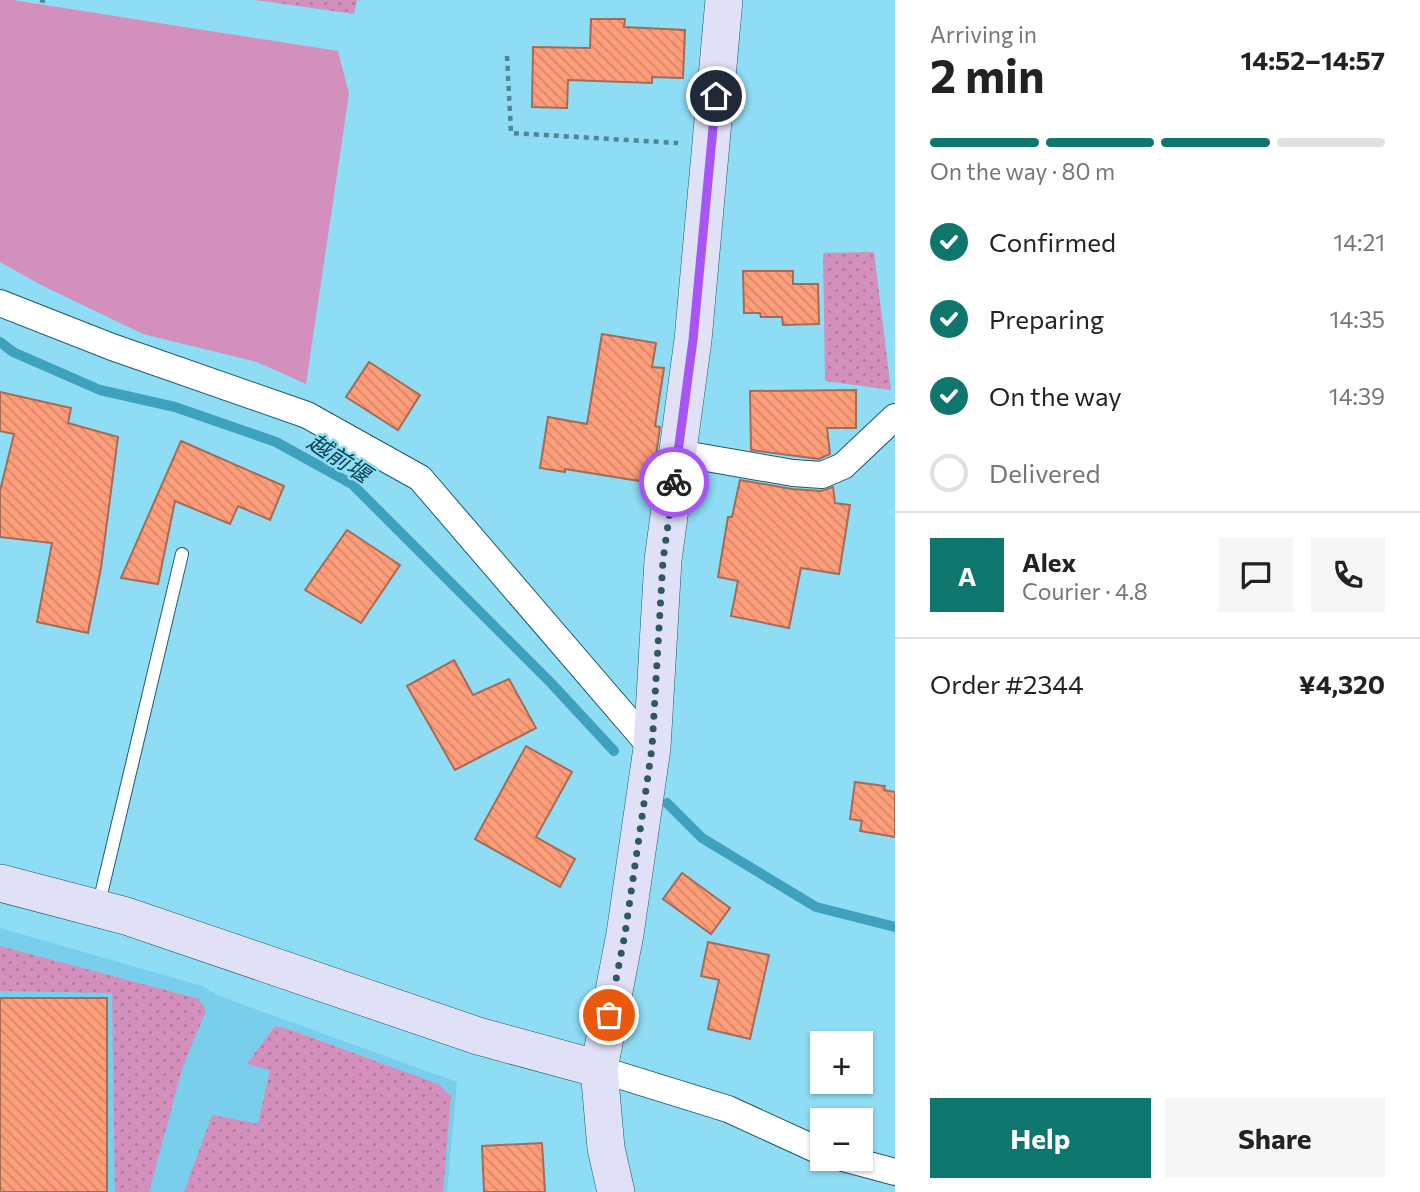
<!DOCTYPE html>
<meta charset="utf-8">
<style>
:root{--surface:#fff;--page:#f6f6f6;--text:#222;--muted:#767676;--line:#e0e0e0;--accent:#0f766e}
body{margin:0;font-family:Commissioner,"Noto Sans JP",sans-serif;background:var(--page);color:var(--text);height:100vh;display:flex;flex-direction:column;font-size:26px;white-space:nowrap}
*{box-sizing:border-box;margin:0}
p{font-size:23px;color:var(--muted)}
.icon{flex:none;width:38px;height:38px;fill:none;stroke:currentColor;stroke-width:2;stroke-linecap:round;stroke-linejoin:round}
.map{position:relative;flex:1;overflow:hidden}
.drawer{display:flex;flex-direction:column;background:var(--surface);width:525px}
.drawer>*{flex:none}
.buttons{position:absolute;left:810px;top:1031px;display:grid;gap:14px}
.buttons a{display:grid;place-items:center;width:63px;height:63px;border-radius:0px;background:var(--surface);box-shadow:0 2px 5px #0004;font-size:35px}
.pin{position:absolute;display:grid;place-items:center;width:60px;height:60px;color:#fff;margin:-30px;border:4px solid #fff;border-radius:50%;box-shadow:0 2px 7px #0007}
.courier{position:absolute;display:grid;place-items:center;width:70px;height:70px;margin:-35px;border:5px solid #a855f7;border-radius:50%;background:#fff;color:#222;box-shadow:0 2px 9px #0007}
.summary em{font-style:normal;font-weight:700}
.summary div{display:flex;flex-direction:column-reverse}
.summary{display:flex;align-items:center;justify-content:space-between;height:119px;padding:0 35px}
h1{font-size:46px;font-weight:700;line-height:52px}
.bar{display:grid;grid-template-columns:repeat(4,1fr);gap:10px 7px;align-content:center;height:84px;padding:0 35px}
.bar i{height:9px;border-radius:5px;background:var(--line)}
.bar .selected{background:var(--accent)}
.bar p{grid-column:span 4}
.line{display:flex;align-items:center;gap:18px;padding:0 35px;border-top:2px solid var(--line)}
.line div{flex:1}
.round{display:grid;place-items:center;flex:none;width:74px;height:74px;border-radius:0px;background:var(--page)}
ol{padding:0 35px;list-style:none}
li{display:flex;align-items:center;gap:21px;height:77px}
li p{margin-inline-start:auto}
li .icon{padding:7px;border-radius:50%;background:var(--accent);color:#fff;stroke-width:4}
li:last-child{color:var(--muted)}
li i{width:38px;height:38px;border:4px solid var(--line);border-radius:50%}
.action{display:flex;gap:14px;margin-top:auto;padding:14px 35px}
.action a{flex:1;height:80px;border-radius:0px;background:var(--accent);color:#fff;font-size:28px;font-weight:700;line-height:80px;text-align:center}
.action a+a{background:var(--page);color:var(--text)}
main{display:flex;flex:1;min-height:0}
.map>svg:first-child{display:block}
</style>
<main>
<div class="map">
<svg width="895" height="1192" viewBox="0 0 895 1192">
<defs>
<pattern id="grass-dots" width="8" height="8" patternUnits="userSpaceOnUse" patternTransform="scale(1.75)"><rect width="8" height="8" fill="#d490bc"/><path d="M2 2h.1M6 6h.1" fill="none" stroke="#b47ba1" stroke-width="1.8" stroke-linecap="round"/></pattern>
<pattern id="building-back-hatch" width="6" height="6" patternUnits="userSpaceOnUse" patternTransform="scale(1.75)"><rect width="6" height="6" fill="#fd9d7a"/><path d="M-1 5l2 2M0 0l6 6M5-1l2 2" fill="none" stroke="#d78669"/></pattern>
</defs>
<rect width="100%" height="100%" fill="#8fdcf5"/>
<!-- built -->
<path fill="#78ceeb" d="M0,928L202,986L219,996L457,1082L447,1192H0Z"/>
<!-- grass -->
<g fill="url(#grass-dots)">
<path d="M255,0H357L354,14Z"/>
<path d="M874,252L891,390L825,381L823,253Z"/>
<path d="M0,946L199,999L206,1011L183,1066L149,1192H115L112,993L0,991Z"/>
<path d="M275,1026L291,1030L438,1084L451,1096L443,1192H184L212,1115L258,1124L270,1070L247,1064Z"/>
</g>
<!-- pitch -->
<path fill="#d490bc" d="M0,0H13L338,51L349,94L306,384L257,362L143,334L41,285L0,262Z"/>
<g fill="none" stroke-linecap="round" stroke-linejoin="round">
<!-- stream -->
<g stroke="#3ea1be" stroke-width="10">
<path d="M0,342L13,352L100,390L175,407L276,442L352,484L551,683L614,751"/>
<path d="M667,803L702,838L816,907L895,927"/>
</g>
</g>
<!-- building -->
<g fill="url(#building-back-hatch)" stroke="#a66b55" stroke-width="2">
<path d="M591,19H625L624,27L685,30L683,78L652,77V83L568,80L567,108L532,107L533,47L590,48Z"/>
<path d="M743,271H793V284H818L819,324L783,325L782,317H761L760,313H744Z"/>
<path d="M602,334L656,343L652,367L664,368L655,426L660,427L652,483L565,469V472L540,468L548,417L587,424Z"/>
<path d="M369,362L420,395L398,430L346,397Z"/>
<path d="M856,390V428H827L830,454L819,459L751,450L750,391Z"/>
<path d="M0,392L71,408L68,423L118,437L101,568L88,633L37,622L52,543L0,537V491L14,434L0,431Z"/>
<path d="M181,441L284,486L270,520L238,506L230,524L175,501L158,584L121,578Z"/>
<path d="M740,480L792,489L821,491L833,487L835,503L850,505L839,574L801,568L789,628L731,616L738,581L718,577L728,517H732Z"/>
<path d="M347,530L400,565L361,623L305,590Z"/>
<path d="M454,660L473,695L509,679L536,728L455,770L407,686Z"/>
<path d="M526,746L572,772L536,837L575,859L560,887L475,839Z"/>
<path d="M855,782L885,786L884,790L895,792V837L860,831L862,821L850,819Z"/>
<path d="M682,873L730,908L711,934L663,899Z"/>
<path d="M708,942L769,955L750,1039L708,1029L719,980L701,976Z"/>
<rect x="0" y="998" width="107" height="194"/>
<path d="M542,1143L545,1192H484L482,1146Z"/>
</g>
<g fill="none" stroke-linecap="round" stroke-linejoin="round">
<defs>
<path id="lane" d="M98,907L182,554"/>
<g id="street">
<path d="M0,303L112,347L307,415L420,478L652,748"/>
<path d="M678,453L793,473L822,475L843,466L895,417"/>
<path d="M599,1069L728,1109L822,1152"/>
<path d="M843,1158L895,1172"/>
</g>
<g id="secondary">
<path d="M0,883L126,916L478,1036L599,1069"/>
<path d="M616,1192L606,1148L599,1069L625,934L652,748L663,560L693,340L724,0"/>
</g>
</defs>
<!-- lane casing -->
<use href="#lane" stroke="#1c596b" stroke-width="14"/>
<!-- street casing -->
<use href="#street" stroke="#1c596b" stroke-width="28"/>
<!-- secondary casing -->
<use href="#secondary" stroke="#1c596b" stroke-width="38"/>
<!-- path -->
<g stroke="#528596" stroke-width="4.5" stroke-dasharray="5 5" stroke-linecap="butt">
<path d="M40,0L45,1V5"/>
<path d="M507,56L511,133L678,143"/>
</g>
<!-- lane -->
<use href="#lane" stroke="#fff" stroke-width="12"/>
<!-- street -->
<use href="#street" stroke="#fff" stroke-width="26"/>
<!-- secondary -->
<use href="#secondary" stroke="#e0e1f7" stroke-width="37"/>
</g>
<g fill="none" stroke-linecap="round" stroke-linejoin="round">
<!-- done -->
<path stroke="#325764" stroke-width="7" stroke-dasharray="0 12.6" d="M609,1015L625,934L652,748L663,560L674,482"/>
<!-- route -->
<path stroke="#a855f7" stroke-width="9" d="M674,482L693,340L716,96"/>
</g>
<g text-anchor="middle" stroke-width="5" stroke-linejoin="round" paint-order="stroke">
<!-- water labels -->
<g font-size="23" font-style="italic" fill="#074353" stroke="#8fdcf5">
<text transform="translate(339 458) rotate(33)" y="8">越前堰</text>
</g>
</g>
</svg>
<div class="buttons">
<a>+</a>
<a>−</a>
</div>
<div class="pin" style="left:609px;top:1015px;background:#ea580c"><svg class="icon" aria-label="bag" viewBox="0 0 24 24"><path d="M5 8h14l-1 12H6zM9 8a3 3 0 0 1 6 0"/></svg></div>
<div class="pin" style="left:716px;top:96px;background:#1f2937"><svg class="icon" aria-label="home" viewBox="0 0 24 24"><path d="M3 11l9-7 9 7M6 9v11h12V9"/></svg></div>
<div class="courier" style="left:674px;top:482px"><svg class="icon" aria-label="bike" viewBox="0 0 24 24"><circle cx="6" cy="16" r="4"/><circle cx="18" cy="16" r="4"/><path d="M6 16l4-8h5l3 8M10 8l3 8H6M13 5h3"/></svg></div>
</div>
<section class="drawer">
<div class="summary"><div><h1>2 min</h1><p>Arriving in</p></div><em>14:52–14:57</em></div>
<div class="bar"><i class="selected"></i><i class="selected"></i><i class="selected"></i><i></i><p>On the way · 80 m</p></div>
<ol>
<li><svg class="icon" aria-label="check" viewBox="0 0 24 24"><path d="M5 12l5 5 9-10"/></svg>Confirmed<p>14:21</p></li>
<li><svg class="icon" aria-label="check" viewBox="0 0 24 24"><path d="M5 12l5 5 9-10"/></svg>Preparing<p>14:35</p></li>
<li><svg class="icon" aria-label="check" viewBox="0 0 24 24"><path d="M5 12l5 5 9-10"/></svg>On the way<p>14:39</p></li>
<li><i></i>Delivered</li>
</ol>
<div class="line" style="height:126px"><b class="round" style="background:var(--accent);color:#fff">A</b><div><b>Alex</b><p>Courier · 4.8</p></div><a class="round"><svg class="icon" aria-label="chat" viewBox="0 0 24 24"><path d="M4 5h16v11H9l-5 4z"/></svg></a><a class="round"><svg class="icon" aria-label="phone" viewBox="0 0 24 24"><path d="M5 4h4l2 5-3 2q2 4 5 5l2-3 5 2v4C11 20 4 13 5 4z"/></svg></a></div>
<div class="line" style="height:91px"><div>Order #2344</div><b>¥4,320</b></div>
<div class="action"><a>Help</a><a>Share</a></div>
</section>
</main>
